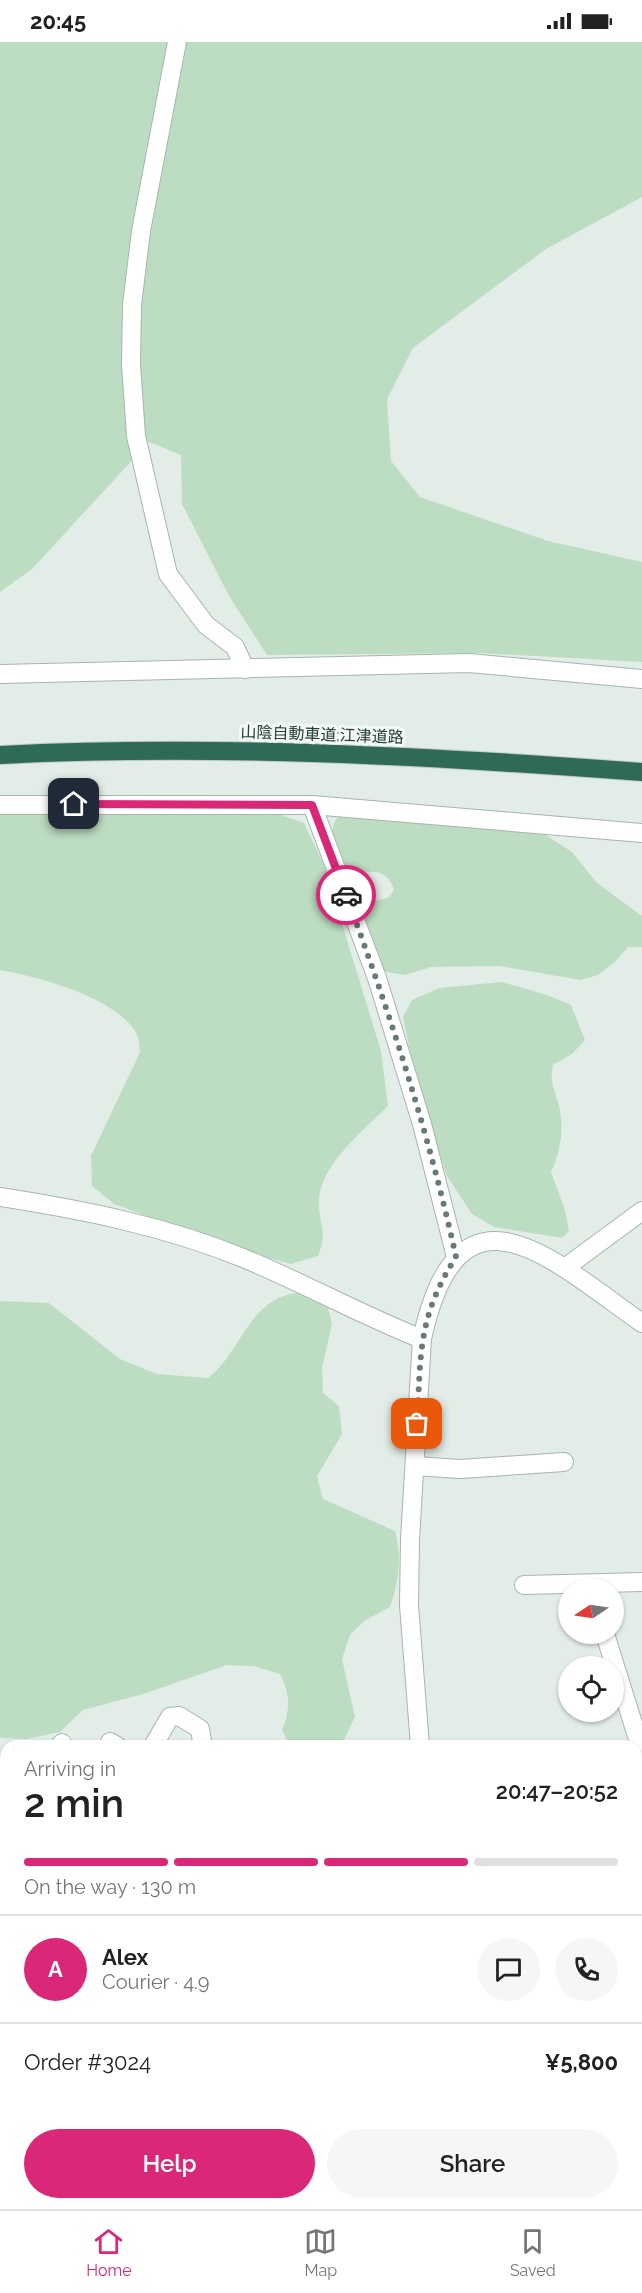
<!DOCTYPE html>
<meta charset="utf-8">
<style>
:root{--surface:#fff;--page:#f6f6f6;--text:#222;--muted:#767676;--line:#e0e0e0;--accent:#db2777}
body{margin:0;font-family:Raleway,"Noto Sans JP",sans-serif;background:var(--page);color:var(--text);height:100vh;display:flex;flex-direction:column;font-size:22px;white-space:nowrap}
*{box-sizing:border-box;margin:0}
p{font-size:20px;color:var(--muted)}
.icon{flex:none;width:33px;height:33px;fill:none;stroke:currentColor;stroke-width:2;stroke-linecap:round;stroke-linejoin:round}
.map{position:relative;flex:1;overflow:hidden}
.side{position:absolute;left:0px;top:1698px;width:642px;height:470px;display:flex;flex-direction:column;background:var(--surface);border-radius:18px 18px 0 0;box-shadow:0 2px 4px #0004}
.side>*{flex:none}
.needle{width:39px;rotate:257deg}
.tools{position:absolute;left:558px;top:1536px;display:grid;gap:12px}
.tools a{display:grid;place-items:center;width:66px;height:66px;border-radius:50%;background:var(--surface);box-shadow:0 2px 4px #0004;font-size:30px}
.pin{position:absolute;display:grid;place-items:center;width:51px;height:51px;color:#fff;margin:-26px;border-radius:12px;box-shadow:0 3px 9px #0006}
.courier{position:absolute;display:grid;place-items:center;width:60px;height:60px;margin:-30px;border:4px solid #db2777;border-radius:50%;background:#fff;color:#222;box-shadow:0 2px 8px #0007}
.summary em{font-style:normal;font-weight:600}
.summary div{display:flex;flex-direction:column-reverse}
.summary{display:flex;align-items:center;justify-content:space-between;height:102px;padding:0 24px}
h1{font-size:39px;font-weight:600;line-height:45px}
.bar{display:grid;grid-template-columns:repeat(4,1fr);gap:9px 6px;align-content:center;height:72px;padding:0 24px}
.bar i{height:8px;border-radius:4px;background:var(--line)}
.bar .on{background:var(--accent)}
.bar p{grid-column:span 4}
.line{display:flex;align-items:center;gap:15px;padding:0 24px;border-top:2px solid var(--line)}
.line div{flex:1}
.round{display:grid;place-items:center;flex:none;width:63px;height:63px;border-radius:32px;background:var(--page)}
.button{display:flex;gap:12px;margin-top:auto;padding:12px 24px}
.button a{flex:1;height:69px;border-radius:36px;background:var(--accent);color:#fff;font-size:24px;font-weight:600;line-height:69px;text-align:center}
.button a+a{background:var(--page);color:var(--text)}
.status{display:flex;justify-content:space-between;align-items:center;height:42px;padding:0 30px;background:var(--surface);direction:ltr}
.status svg{height:16px;fill:currentColor}
.dock{display:flex;justify-content:space-around;align-items:center;height:84px;border-top:2px solid var(--line);background:var(--surface);font-size:16px;color:var(--muted)}
.dock a{display:grid;justify-items:center;gap:3px}
.dock .on{color:var(--accent)}
.map>svg:first-child{display:block}
</style>
<div class="status"><b>20:45</b><svg viewBox="0 0 49 12"><path d="M0 12V9h3v3zM5 12V6h3v6zM10 12V3h3v9zM15 12V0h3v12zM26 1h20v11H26zM47 4h2v5h-2z"/></svg></div>
<div class="map">
<svg width="642" height="2167" viewBox="0 0 642 2167">
<rect width="100%" height="100%" fill="#e3ede8"/>
<!-- green -->
<g fill="#bdddc2">
<path d="M0,0H642V155L546,207L413,306L387,357L391,419L420,455L548,499L642,520V620L479,611L267,613L229,554L182,462L181,413L149,400L32,527L0,550Z"/>
<path d="M65,770L171,773L272,770L304,781L324,823L381,1009L388,1064C365,1087 318,1125 319,1160C319,1185 328,1188 318,1214L291,1222L243,1209L114,1162L92,1144L91,1114L140,1010C139,1004 139,997 137,992C116,955 39,935 0,928V773Z"/>
<path d="M340,772L541,790L572,810L597,841L642,874V905H628L615,920L598,933L580,938L500,924L431,925L405,933L386,930L376,919L361,866L369,860L388,856L394,848C387,824 370,831 349,830C332,814 324,791 340,772Z"/>
<path d="M502,940L547,953L571,963L585,998L572,1012L553,1023C550,1039 553,1045 558,1060C565,1084 561,1109 551,1130L565,1168L569,1189L562,1196L494,1185L472,1172L447,1134L417,1044L403,975L412,958L439,946Z"/>
<path d="M304,1250L328,1266L332,1282L322,1326L323,1351L339,1364L342,1392L317,1434L323,1457L395,1489C402,1516 399,1539 390,1565L364,1579L350,1593L342,1617L355,1675L341,1704H290L282,1688C291,1667 290,1652 280,1632L254,1624L227,1623L143,1652L83,1668L60,1690L27,1697L0,1696V1259L49,1261L120,1317L157,1332L208,1336C244,1308 248,1253 304,1250Z"/>
<path d="M0,1805L6,1810V1839L0,1846Z"/>
</g>
<g fill="none" stroke-linecap="round" stroke-linejoin="round">
<defs>
<g id="minor">
<path d="M177,0L141,189L132,263L131,322L136,394L168,532L206,583L235,605L245,627"/>
<path d="M0,632L469,621L642,637"/>
<path d="M0,763H312L642,791"/>
<path d="M312,763L377,936L422,1082L456,1215"/>
<path d="M0,1155C83,1168 165,1184 243,1216C304,1241 361,1273 422,1297"/>
<path d="M566,1225L642,1169"/>
<path d="M415,1424L460,1427L564,1420"/>
<path d="M524,1543L642,1540"/>
<path d="M605,1592L642,1710"/>
<path d="M60,1704L62,1701"/>
<path d="M108,1704L110,1700L117,1704"/>
<path d="M153,1704L170,1675L179,1674L200,1687L202,1699L199,1704"/>
<path d="M420,1704L409,1563L410,1497L422,1297C459,1126 552,1218 642,1281"/>
<path d="M0,1783L6,1784"/>
<path d="M0,1866H6"/>
<path d="M636,1971L642,1970"/>
<path d="M636,2029L642,2011"/>
<path d="M636,2159L642,2161"/>
<path d="M569,2162L585,2167"/>
<path d="M410,2167L411,2162"/>
</g>
<path id="motorway" d="M0,713C214,702 428,714 642,730"/>
</defs>
<!-- minor casing -->
<use href="#minor" stroke="#a6b5ae" stroke-width="20"/>
<!-- motorway casing -->
<use href="#motorway" stroke="#c1c9c6" stroke-width="20"/>
<!-- minor -->
<use href="#minor" stroke="#fff" stroke-width="18"/>
<!-- motorway -->
<use href="#motorway" stroke="#2f6a58" stroke-width="18"/>
</g>
<g fill="none" stroke-linecap="round" stroke-linejoin="round">
<!-- done -->
<path stroke="#667b73" stroke-width="6" stroke-dasharray="0 10.8" d="M346,853C390,971 429,1092 456,1215C417,1276 421,1313 417,1382"/>
<!-- route -->
<path stroke="#db2777" stroke-width="8" d="M74,762L312,763L346,853"/>
</g>
<g text-anchor="middle" stroke-width="6" stroke-linejoin="round" paint-order="stroke">
<!-- street labels -->
<g font-size="16" fill="#233e34" stroke="#f4f9f6">
<text transform="translate(322 692) rotate(2)" y="6">山陰自動車道;江津道路</text>
</g>
</g>
</svg>
<div class="tools">
<a><svg class="needle" viewBox="-14 -14 28 28"><path d="M0-13l5 13h-10z" fill="#e53935"/><path d="M0 13l5-13h-10z" fill="#767676"/></svg></a>
<a><svg class="icon" aria-label="locate" viewBox="0 0 24 24"><circle cx="12" cy="12" r="6"/><path d="M12 2v4M12 18v4M2 12h4M18 12h4"/></svg></a>
</div>
<div class="pin" style="left:417px;top:1382px;background:#ea580c"><svg class="icon" aria-label="bag" viewBox="0 0 24 24"><path d="M5 8h14l-1 12H6zM9 8a3 3 0 0 1 6 0"/></svg></div>
<div class="pin" style="left:74px;top:762px;background:#1f2937"><svg class="icon" aria-label="home" viewBox="0 0 24 24"><path d="M3 11l9-7 9 7M6 9v11h12V9"/></svg></div>
<div class="courier" style="left:346px;top:853px"><svg class="icon" aria-label="car" viewBox="0 0 24 24"><path d="M5 17H2v-5l4-1 3-4h7l3 4 3 1v5h-3M9 17h6M6 11h13"/><circle cx="7" cy="17" r="2"/><circle cx="17" cy="17" r="2"/></svg></div>
<section class="side">
<div class="summary"><div><h1>2 min</h1><p>Arriving in</p></div><em>20:47–20:52</em></div>
<div class="bar"><i class="on"></i><i class="on"></i><i class="on"></i><i></i><p>On the way · 130 m</p></div>
<div class="line" style="height:108px"><b class="round" style="background:var(--accent);color:#fff">A</b><div><b>Alex</b><p>Courier · 4.9</p></div><a class="round"><svg class="icon" aria-label="chat" viewBox="0 0 24 24"><path d="M4 5h16v11H9l-5 4z"/></svg></a><a class="round"><svg class="icon" aria-label="phone" viewBox="0 0 24 24"><path d="M5 4h4l2 5-3 2q2 4 5 5l2-3 5 2v4C11 20 4 13 5 4z"/></svg></a></div>
<div class="line" style="height:78px"><div>Order #3024</div><b>¥5,800</b></div>
<div class="button"><a>Help</a><a>Share</a></div>
</section>
</div>
<nav class="dock">
<a class="on"><svg class="icon" aria-label="home" viewBox="0 0 24 24"><path d="M3 11l9-7 9 7M6 9v11h12V9"/></svg>Home</a>
<a><svg class="icon" aria-label="map" viewBox="0 0 24 24"><path d="M3 6l6-2 6 2 6-2v14l-6 2-6-2-6 2zM9 4v14M15 6v14"/></svg>Map</a>
<a><svg class="icon" aria-label="saved" viewBox="0 0 24 24"><path d="M7 4h10v16l-5-4-5 4z"/></svg>Saved</a>
</nav>
